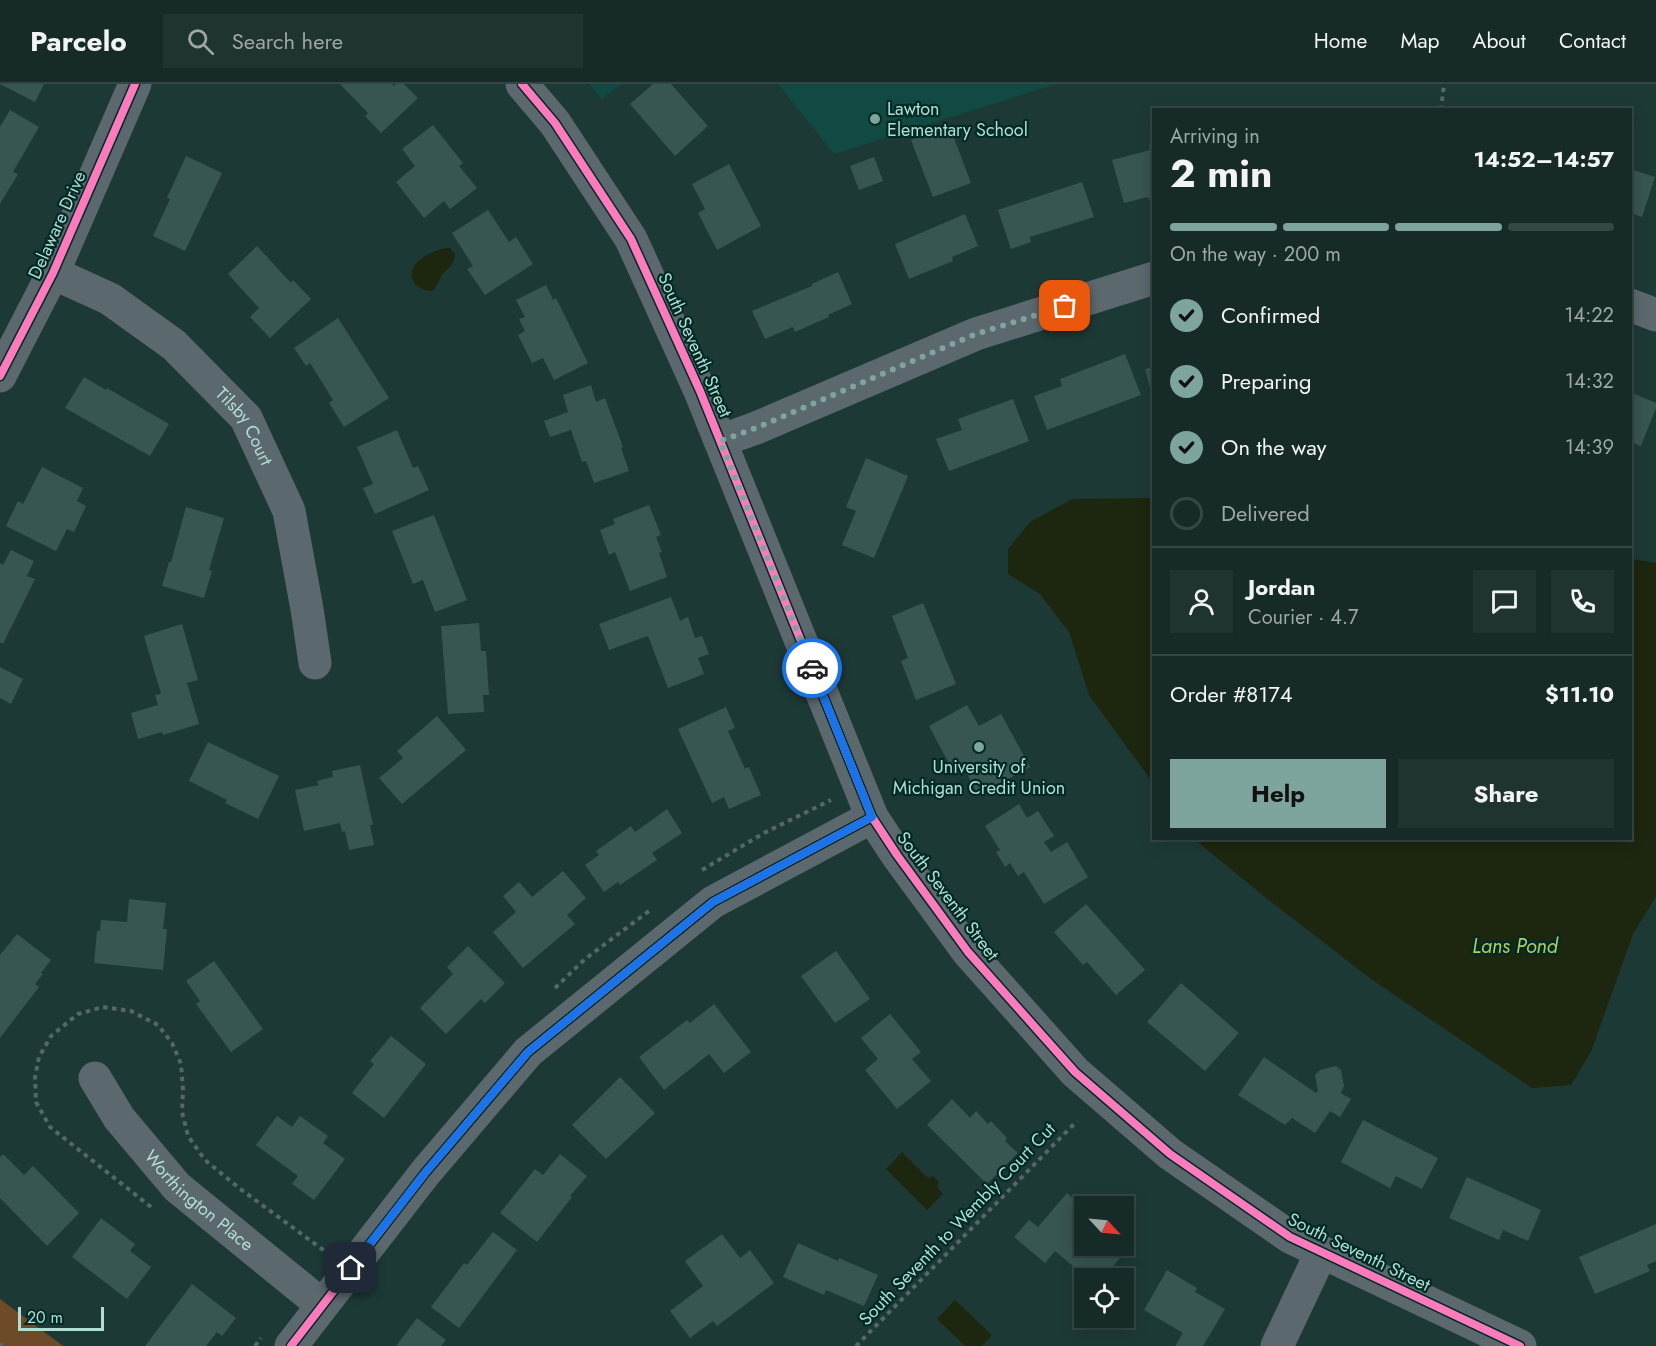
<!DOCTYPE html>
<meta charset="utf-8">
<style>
:root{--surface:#162b28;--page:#1f3330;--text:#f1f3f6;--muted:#9ea7a8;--line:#354745;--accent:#7da49d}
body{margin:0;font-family:Jost,sans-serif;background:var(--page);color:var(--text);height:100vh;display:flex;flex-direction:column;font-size:22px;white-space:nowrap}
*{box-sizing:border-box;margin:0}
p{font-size:20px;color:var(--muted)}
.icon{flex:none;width:33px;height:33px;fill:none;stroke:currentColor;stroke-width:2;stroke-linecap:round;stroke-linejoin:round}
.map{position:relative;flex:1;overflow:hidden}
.side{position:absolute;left:1152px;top:24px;width:480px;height:732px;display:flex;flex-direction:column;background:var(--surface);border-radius:0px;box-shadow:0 3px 15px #0003,0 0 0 2px var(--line)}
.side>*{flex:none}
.needle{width:39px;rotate:116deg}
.fabs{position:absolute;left:1074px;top:1112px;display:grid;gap:12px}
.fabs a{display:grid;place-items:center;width:60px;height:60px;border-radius:0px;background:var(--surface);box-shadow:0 3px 15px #0003,0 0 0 2px var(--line);font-size:30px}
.scale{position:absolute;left:18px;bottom:15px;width:86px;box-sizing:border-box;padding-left:6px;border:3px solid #b1ddd4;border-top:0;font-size:16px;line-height:21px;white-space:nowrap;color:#b1ddd4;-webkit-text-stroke:4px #002a25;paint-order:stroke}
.pin{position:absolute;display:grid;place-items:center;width:51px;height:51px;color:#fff;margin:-26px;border-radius:12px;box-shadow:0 3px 9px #0006}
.courier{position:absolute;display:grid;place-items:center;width:60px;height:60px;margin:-30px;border:4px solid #1a73e8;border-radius:50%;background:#fff;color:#222;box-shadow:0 2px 8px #0007}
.headline em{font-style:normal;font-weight:700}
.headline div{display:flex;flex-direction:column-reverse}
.headline{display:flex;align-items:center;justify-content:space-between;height:102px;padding:0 18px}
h1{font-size:39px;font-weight:700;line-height:45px}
.bar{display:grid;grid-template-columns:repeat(4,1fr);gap:9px 6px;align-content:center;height:72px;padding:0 18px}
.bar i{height:8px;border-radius:4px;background:var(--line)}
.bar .active{background:var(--accent)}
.bar p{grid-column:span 4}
.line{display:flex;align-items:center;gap:15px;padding:0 18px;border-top:2px solid var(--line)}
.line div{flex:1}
.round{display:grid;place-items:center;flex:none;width:63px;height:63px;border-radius:0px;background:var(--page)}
ol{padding:0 18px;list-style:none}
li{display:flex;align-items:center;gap:18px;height:66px}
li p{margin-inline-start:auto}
li .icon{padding:6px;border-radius:50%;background:var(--accent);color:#111;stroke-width:4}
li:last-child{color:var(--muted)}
li i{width:33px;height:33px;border:3px solid var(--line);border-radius:50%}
.primary-button{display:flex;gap:12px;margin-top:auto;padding:12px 18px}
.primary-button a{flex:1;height:69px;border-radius:0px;background:var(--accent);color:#111;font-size:24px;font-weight:700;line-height:69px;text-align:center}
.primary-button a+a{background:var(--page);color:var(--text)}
header{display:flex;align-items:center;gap:36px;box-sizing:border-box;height:84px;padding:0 30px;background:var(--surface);border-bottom:2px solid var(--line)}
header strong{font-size:28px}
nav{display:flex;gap:33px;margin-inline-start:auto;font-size:21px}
.search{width:420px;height:54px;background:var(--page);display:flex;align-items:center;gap:15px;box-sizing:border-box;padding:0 21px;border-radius:0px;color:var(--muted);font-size:22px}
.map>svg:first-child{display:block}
</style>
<header>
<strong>Parcelo</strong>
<div class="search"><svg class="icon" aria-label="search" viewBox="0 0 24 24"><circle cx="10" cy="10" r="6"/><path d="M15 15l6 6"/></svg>Search here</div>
<nav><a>Home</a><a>Map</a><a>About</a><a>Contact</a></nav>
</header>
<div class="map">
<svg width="1656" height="1262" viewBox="0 0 1656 1262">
<rect width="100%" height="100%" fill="#1d3936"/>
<!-- built -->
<g fill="#104a42">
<path d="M589,0H622L602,15Z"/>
<path d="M778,0H1056L834,70Z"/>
</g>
<!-- green -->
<path fill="#6d4b29" d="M0,1215L63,1262H0Z"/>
<!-- water -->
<g fill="#1d260e">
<path d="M445,164H450L455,170C454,181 449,183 443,190C438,196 438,202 432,207C419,207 405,195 415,181C421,172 435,167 445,164Z"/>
<path d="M1153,414H1154L1153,699L1089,611L1069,548L1040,510L1008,490V465L1030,438L1072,415Z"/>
<path d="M1631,475L1656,479V812L1633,850L1591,968L1571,1001L1532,1004L1371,895L1265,813L1200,760L1196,755L1630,754Z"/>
<path d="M902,1068L928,1094L933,1092L939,1098L937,1103L943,1110L927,1126L886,1085Z"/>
<path d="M955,1216L992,1251L982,1262H965L937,1235Z"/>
</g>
<!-- building -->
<g fill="#375551">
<path d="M0,0H44L35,18Z"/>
<path d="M340,0H392L394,2L396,0H404L418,14L381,49L365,32L368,29Z"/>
<path d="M653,0H671L708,42L675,72L630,20Z"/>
<path d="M10,26L39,43L13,88L18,90L0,120V43Z"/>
<path d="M433,41L463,79L459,82L477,104L450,125L444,117L424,134L396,98L415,82L402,65Z"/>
<path d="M949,41L971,99L933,113L911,56Z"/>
<path d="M1154,59V114L1149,116L1148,113L1124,119L1112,76L1150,66L1149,61Z"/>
<path d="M186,72L222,89L185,167L153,152L170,115L167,114Z"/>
<path d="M874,73L883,97L859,106L850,82Z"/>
<path d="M729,80L761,142L717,166L698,129L705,125L692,100Z"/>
<path d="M1630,85L1655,93L1642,133L1630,129Z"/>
<path d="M1082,98L1094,133L1030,153L1031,158L1011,165L998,126Z"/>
<path d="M488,126L509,158L516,153L533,180L485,211L467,185L473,182L452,149Z"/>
<path d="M965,130L978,162L952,173L953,177L909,195L895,160Z"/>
<path d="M257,162L291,199L293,196L311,215L270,254L250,233L259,224L228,190Z"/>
<path d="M838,188L852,220L828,231L829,233L795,248L793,243L765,255L752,227L812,202V200Z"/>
<path d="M546,201L553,216L556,214L588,279L554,296L543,274L532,279L518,251L525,247L519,235L525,233L516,216Z"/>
<path d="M338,234L389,314L344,343L329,319L333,316L310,279L306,282L294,264Z"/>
<path d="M1125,270L1141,311L1047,346L1034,312L1062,302L1060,295Z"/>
<path d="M1154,283V316H1153L1145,285Z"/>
<path d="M84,293L106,306L107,304L169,340L150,372L65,324Z"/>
<path d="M591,301L596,318L605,314L623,363L621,364L629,387L594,399L586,377L582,378L571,346L550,353L544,337L568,328L563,311Z"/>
<path d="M1630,308L1656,319V324L1641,362L1630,358Z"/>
<path d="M1013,315L1029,357L949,387L936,355L962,346L958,335Z"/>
<path d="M397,346L413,384L418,382L429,406L375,430L363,404L373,400L357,363Z"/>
<path d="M866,374L908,392L874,474L842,461L856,427L846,423Z"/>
<path d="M42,383L83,404L77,417L86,422L74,448L67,445L56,467L6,442L18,417L23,420Z"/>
<path d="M649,421L661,451L656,453L662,468L659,469L667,493L630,507L615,468L609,471L600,446L615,440L613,435Z"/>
<path d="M186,423L224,434L209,486L212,487L204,514L162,502L169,478H171Z"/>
<path d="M434,431L467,516L435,528L423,496L413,500L392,447Z"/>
<path d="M11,466L34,477L27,492L35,495L3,560L0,558V479L3,481Z"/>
<path d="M671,513L680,537L688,533L695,554L702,552L709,570L698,574L704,590L668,604L648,552L609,566L599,540Z"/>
<path d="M923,519L956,600L916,616L901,577L908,574L892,532Z"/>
<path d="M479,539L481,567H486L489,611H483L484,628L448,630L441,542Z"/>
<path d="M182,540L198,596L187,599L199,640L163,651L162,648L138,655L131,629L158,621L155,611L161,610L144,552Z"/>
<path d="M0,583L23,595L11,620L0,614Z"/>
<path d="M967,621L979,642L1001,630L1030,683L978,711L965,686L955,691L929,642Z"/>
<path d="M726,623L735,644L728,647L745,685L749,683L761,711L729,725L724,713L712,719L678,645Z"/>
<path d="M437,632L466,666L402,720L379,694L403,674L397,667Z"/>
<path d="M208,658L279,692L258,735L225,719L227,716L189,697Z"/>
<path d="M360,681L373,741H370L374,761L349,766L345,747L342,748L340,739L304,747L295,706L319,701L317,697L333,693L332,687Z"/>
<path d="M1019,720L1027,734L1038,727L1054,752L1044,758L1051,768L1067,758L1088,793L1044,820L1024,788L1018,792L1010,779L1005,783L996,768L1000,766L985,742Z"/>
<path d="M667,725L682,749L652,769L657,776L620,801L618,798L604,808L585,781L599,771L596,767L631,742L635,748Z"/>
<path d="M563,787L586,814L567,831L575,840L523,884L493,848L516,828L503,812L519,798L532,813Z"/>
<path d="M129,815L166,819L163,845H167L163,886L94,879L97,847H100L101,836L127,838Z"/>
<path d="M1086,820L1145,886L1116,911L1087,878L1083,881L1054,848Z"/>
<path d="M17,850L51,876L41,889L43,890L35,900L39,903L0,954V871Z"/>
<path d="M468,862L505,899L485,919L481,915L446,950L420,924L453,890L447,883Z"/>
<path d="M836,867L870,915L835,939L801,892Z"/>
<path d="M214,877L263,945L231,968L196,920L200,917L186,897Z"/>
<path d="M1181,899L1239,949L1205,987L1147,938Z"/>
<path d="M714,920L751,968L724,989L709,970L664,1006L639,973L687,936L690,939Z"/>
<path d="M890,930L921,968L912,975L931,997L897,1025L865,986L878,975L861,954Z"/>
<path d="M391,952L426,980L384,1034L352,1009L374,980L370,977Z"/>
<path d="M1264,973L1316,1009L1318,1007L1315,991L1320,986L1336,982L1341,986L1344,1002L1341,1009L1351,1015L1340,1033L1330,1027L1315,1049L1292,1034L1285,1041L1238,1011Z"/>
<path d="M620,993L655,1029L606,1075L572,1041Z"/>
<path d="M952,1015L970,1034L976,1027L988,1040L991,1037L1007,1054L1005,1057L1018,1069L987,1100L927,1041Z"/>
<path d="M277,1032L292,1043L300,1032L328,1052L323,1059L345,1075L314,1116L292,1100L298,1092L256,1061Z"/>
<path d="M1363,1036L1438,1074L1422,1105L1396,1092L1390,1104L1341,1078Z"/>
<path d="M3,1070L24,1091L33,1082L79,1129L47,1162L0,1114V1073Z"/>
<path d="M560,1070L587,1092L570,1112L572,1113L537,1158L500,1129L535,1085L543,1091Z"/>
<path d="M1467,1093L1541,1126L1528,1157L1503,1146L1499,1156L1449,1134Z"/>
<path d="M1067,1109L1084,1124V1161H1116L1125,1168L1103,1194H1087L1055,1167L1045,1179L1014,1153L1029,1136L1038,1143Z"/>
<path d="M101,1134L135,1160L130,1167L151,1183L127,1215L72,1173Z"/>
<path d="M1656,1140V1177L1647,1181L1650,1187L1595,1210L1579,1173Z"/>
<path d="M493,1148L517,1166L459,1244L431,1223L464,1179L467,1181Z"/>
<path d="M722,1150L740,1174L750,1166L774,1199L717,1242L713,1237L690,1254L670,1227L703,1202L685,1177Z"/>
<path d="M798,1159L838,1177L839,1174L878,1191L864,1222L826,1206L824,1211L783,1193Z"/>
<path d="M1167,1186L1197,1204L1195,1208L1225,1225L1203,1262H1175L1183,1249L1144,1226Z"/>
<path d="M192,1200L236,1234L222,1252L217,1248L206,1262H145Z"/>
<path d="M417,1234L446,1256L441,1262H396Z"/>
</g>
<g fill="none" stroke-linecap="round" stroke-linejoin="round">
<!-- path -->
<g stroke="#576668" stroke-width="4" stroke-dasharray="4.5 4.5" stroke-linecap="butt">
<path d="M1441,26L1444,0"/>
<path d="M702,786L764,749L831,716"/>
<path d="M555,904L585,875L649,827"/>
<path d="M151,1123L50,1043L36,1018L35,993L39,973L51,952L78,930L103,923L131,927L158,941L172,959L181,980L183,1006L182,1028L188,1052L205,1076L239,1104L326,1168"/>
<path d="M0,1260L3,1262"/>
<path d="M255,1262L261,1254"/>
<path d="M856,1262L1077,1037"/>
</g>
<!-- minor -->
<g stroke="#5b686e" stroke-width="33">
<path d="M522,0L555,39L631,155L700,307L872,733L897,771L968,868L1075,988L1170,1070L1290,1153L1520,1262"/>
<path id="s1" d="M53,189L110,215L174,261L246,334L289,427L307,525L315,579"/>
<path d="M1630,221L1656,231"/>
<path d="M0,292L53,189L135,0"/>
<path d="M720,357L756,344L976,250L1154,194"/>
<path id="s2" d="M95,994L119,1034L177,1103L322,1221"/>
<path d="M291,1262L425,1089L528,968L713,818L872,733"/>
<path d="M1277,1262L1321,1169"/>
</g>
<defs>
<g id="cycleway">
<path d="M522,0L555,39L631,155L700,307L872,733L897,771L968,868L1075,988L1170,1070L1290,1153L1520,1262"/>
<path d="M0,292L53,189L135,0"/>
<path d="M291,1262L425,1089L528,968L713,818L872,733"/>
</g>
</defs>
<!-- cycleway casing -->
<use href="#cycleway" stroke="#002a25" stroke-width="11"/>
<!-- cycleway -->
<use href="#cycleway" stroke="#fd7abc" stroke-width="8"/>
</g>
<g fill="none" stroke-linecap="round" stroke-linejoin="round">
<!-- done -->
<path stroke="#7da49d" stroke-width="6" stroke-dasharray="0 10.8" d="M812,584L720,357L756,344L976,250L1065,222"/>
<!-- route -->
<path stroke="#1a73e8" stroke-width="8" d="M351,1184L425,1089L528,968L713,818L872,733L812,584"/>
</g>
<!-- markers -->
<g fill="#7da49d" stroke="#002a25" stroke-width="2">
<circle cx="875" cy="35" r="6"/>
<circle cx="979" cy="663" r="6"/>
</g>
<g text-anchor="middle" stroke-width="4.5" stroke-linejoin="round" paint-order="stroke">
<!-- poi labels -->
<g font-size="18" fill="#b1ddd4" stroke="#002a25" text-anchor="start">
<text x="887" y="31">Lawton<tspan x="887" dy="21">Elementary School</tspan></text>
<text x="979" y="689" text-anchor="middle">University of<tspan x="979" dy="21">Michigan Credit Union</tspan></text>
</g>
<!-- street labels -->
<g font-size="18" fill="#b1ddd4" stroke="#002a25">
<text transform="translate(57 141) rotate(-66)" y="6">Delaware Drive</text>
<text transform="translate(695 261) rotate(66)" y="6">South Seventh Street</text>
<text dy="6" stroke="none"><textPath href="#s1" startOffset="250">Tilsby Court</textPath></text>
<text transform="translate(948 812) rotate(53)" y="6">South Seventh Street</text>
<text dy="6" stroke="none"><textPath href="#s2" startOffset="162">Worthington Place</textPath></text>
<text transform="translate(957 1140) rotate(-46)" y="6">South Seventh to Wembly Court Cut</text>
<text transform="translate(1359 1168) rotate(26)" y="6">South Seventh Street</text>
</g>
<!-- water labels -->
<g font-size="20" font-style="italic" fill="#b1ce60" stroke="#002a25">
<text x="1515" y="869">Lans Pond</text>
</g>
</g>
</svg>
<div class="fabs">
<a><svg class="needle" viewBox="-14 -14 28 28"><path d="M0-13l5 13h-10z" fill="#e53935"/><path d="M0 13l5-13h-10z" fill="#9ea7a8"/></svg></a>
<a><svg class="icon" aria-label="locate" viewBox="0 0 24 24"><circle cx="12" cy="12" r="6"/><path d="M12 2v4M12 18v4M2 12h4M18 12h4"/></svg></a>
</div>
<div class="scale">20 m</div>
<div class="pin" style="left:1065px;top:222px;background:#ea580c"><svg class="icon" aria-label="bag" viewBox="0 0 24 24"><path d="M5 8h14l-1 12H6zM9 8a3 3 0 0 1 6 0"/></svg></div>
<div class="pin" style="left:351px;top:1184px;background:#1f2937"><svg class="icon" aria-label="home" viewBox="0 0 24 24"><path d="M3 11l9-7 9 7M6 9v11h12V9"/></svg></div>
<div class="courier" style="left:812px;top:584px"><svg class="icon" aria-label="car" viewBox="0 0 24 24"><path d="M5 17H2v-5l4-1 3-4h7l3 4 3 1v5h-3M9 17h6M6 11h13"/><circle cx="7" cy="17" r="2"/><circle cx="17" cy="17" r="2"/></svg></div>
<section class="side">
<div class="headline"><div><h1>2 min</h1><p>Arriving in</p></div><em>14:52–14:57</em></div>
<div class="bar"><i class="active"></i><i class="active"></i><i class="active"></i><i></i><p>On the way · 200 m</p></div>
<ol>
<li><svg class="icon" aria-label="check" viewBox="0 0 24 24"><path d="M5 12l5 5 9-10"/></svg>Confirmed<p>14:22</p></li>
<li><svg class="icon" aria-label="check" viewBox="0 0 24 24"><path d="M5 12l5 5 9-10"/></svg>Preparing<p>14:32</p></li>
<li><svg class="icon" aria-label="check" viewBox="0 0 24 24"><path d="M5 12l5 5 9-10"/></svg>On the way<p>14:39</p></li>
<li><i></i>Delivered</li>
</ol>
<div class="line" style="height:108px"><a class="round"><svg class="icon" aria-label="person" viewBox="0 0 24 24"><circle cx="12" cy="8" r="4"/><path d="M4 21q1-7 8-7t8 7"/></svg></a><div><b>Jordan</b><p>Courier · 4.7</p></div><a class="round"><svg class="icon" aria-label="chat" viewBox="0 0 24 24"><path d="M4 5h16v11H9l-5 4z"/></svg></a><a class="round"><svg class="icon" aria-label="phone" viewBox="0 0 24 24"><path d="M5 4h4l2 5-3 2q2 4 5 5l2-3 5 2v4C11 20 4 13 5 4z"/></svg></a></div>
<div class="line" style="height:78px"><div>Order #8174</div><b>$11.10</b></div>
<div class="primary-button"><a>Help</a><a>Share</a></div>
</section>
</div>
